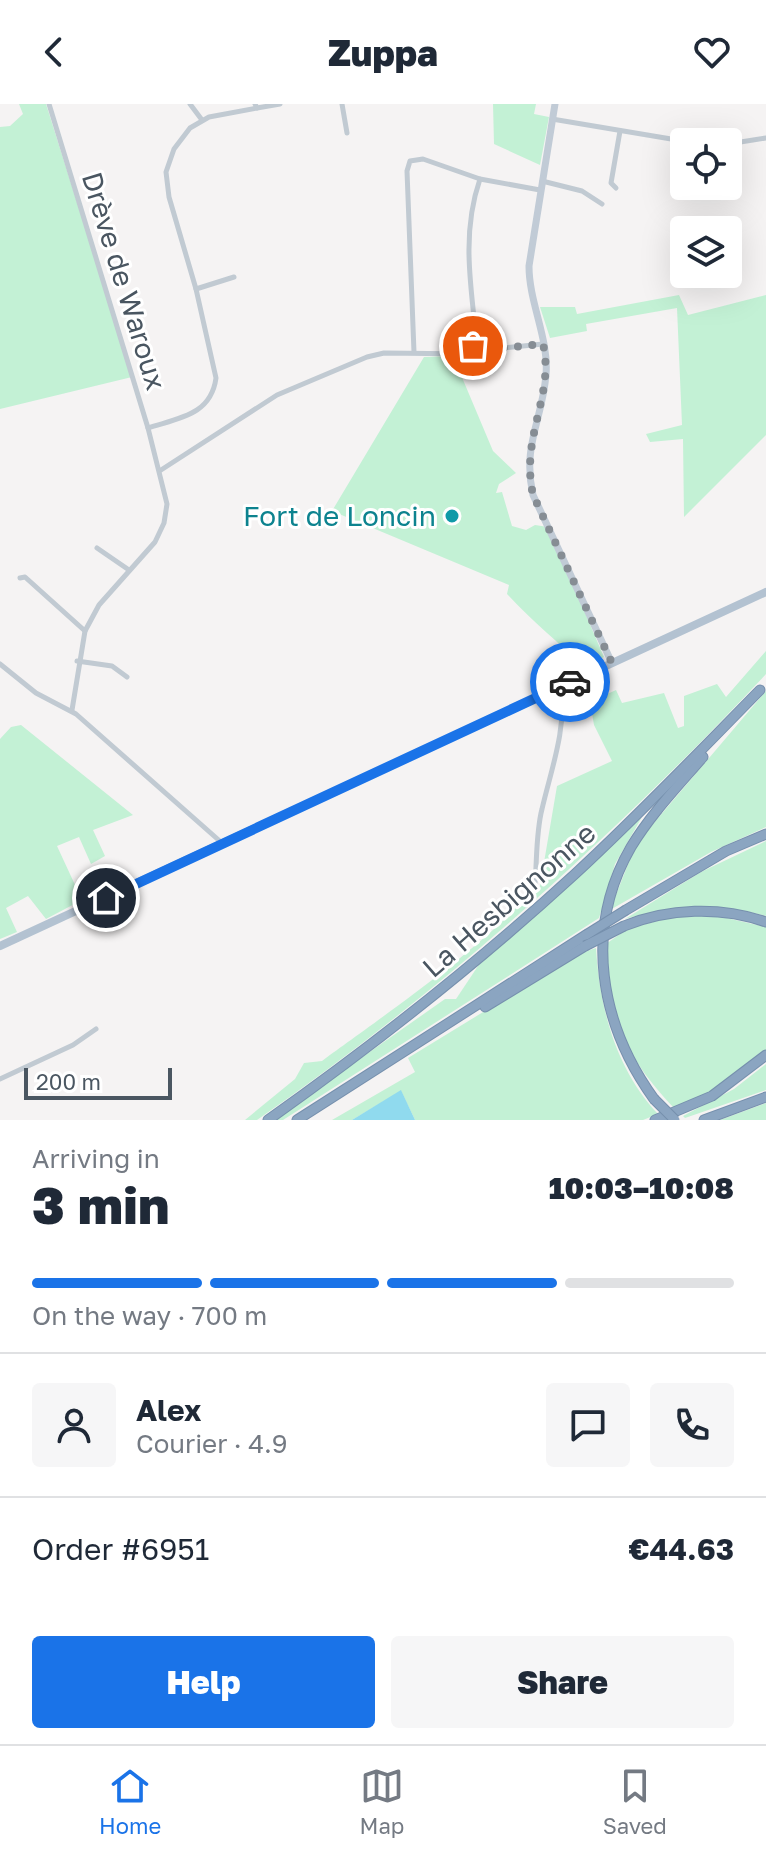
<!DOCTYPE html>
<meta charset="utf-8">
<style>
:root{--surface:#fff;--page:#f6f6f7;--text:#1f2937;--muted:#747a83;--line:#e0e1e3;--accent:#1a73e8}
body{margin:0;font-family:"Golos Text",sans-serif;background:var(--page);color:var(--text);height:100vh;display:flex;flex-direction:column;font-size:30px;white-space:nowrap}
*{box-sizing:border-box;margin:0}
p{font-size:26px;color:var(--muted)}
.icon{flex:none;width:44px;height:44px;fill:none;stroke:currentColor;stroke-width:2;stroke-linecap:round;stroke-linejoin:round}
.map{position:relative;height:1016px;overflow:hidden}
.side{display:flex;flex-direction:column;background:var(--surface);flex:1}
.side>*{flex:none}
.fabs{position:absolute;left:670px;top:24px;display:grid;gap:16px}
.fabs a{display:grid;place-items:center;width:72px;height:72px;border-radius:8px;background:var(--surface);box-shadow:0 8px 32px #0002;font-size:40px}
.scale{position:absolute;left:24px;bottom:20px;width:148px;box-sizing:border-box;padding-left:8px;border:4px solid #4a5661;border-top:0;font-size:22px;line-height:28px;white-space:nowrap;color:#4a5661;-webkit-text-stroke:6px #fff;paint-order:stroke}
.pin{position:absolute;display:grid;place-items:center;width:68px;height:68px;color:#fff;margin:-34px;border:4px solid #fff;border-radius:50%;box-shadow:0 2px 8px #0007}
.courier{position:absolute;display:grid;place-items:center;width:80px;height:80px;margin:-40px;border:6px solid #1a73e8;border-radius:50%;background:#fff;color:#222;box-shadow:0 2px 10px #0007}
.head em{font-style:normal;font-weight:800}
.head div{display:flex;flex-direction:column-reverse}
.head{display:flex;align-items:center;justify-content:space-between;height:136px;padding:0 32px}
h1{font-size:52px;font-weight:800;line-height:60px}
.bar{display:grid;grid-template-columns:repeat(4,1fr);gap:12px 8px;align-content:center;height:96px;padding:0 32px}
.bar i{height:10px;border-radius:6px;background:var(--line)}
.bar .active{background:var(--accent)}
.bar p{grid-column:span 4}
.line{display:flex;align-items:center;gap:20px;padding:0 32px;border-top:2px solid var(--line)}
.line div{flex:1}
.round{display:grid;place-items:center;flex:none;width:84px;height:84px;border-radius:8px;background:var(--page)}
.primary-button{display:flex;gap:16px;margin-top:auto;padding:16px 32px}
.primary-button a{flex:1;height:92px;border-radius:8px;background:var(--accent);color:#fff;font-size:32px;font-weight:800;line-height:92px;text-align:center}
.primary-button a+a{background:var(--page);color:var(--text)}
header{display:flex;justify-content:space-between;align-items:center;height:104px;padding:0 32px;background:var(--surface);font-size:36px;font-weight:800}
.tabs{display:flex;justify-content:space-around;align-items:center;height:112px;border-top:2px solid var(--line);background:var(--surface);font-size:22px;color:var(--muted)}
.tabs a{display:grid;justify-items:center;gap:4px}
.tabs .active{color:var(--accent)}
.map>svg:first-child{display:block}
</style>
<header><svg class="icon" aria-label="back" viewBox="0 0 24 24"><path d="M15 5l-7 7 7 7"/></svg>Zuppa<svg class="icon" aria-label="heart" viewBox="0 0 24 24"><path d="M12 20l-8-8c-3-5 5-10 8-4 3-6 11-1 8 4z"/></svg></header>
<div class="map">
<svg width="766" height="1016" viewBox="0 0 766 1016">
<rect width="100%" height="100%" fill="#f5f3f3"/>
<!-- green -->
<g fill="#c3f1d5">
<path d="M19,0H46L132,273L0,305V23L10,22L23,10Z"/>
<path d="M493,0H536L534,10L549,13L540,61L494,40Z"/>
<path d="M679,191L688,211L766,191V331L684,413L683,335L650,338L646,330L682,321L677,204L586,220L587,227L550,234L540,203H575L577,210Z"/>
<path d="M453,252L493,347L516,369L499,380L496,389L502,388L512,422L526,426L535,421L548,423L604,553L584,563C558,538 532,517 507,490L509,481L332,407L424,253Z"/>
<path d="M766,547V570C611,735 444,886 257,1016H245L295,975L304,959L322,957C362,927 518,820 530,782H540L557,682L612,657L594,621L590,598L616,586L622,599L664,589L678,624L684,622V592L717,580L726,593Z"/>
<path d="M766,587V723L711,748L610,806L636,740Z"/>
<path d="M21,621L133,711L93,726L105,752L91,760L79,733L57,742L82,796L46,815L28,792L6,804L17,828L0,835V635L11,623Z"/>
<path d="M642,713L615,760L599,814L283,1016H273L445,895H456L480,859Z"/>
<path d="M766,737V812C717,799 674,802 625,815L701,768Z"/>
<path d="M696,811L722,813L766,823V947C738,972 710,990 675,1005C624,952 610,915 606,840L627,825L672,813Z"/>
<path d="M596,844C600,906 616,965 658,1010L643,1016H415L401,987L352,1016H332L415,968L408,954L578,850Z"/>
<path d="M766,960V986L685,1014L683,1012L734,985Z"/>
<path d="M766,999V1016H720Z"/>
</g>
<!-- water -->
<path fill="#90daee" d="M401,986L415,1016H352Z"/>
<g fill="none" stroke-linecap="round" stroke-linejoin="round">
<defs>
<g id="highway">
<path d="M626,806L726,747L766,730"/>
<path d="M624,822C668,804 721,802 766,818"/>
<path d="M485,903L585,842"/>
<path d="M654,995C600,920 583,826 631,743C651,710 678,682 703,653"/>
<path d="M268,1016C375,940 478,859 575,770C639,711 699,648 760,586"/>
<path d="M297,1016L586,831"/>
<path d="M655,1016L712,992L766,951"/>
<path d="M704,1016L766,993"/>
</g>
</defs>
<!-- highway casing -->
<use href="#highway" stroke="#7690ad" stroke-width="11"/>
<!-- street -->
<g stroke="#c1cad2" stroke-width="5">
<path d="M49,0L148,324L167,400L164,419L155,438L99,501L85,527L72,606"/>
<path d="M190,0L202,16"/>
<path d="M342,0L347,29"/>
<path d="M257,4L280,0"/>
<path d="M552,15L689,38"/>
<path d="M728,40L766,34"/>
<path d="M542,77L582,87L602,100"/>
<path d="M616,84L611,79L620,27"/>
<path d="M196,185L234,173"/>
<path d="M477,240C471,183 461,130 480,75"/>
<circle cx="477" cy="246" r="6"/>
<path d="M483,246L543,240"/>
<path d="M414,248L407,67L410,57L423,55L480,75L540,86"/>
<path d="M148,324C179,314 211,311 216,274L196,185L169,93L166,68L174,45L190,24L209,13L257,4L255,0"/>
<path d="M161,366L277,291L367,253L384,249L472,250"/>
<path d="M97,444L129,466"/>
<path d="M20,474L25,473L85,527"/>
<path d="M77,557L112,562L127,573"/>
<path d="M0,560L36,589L76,610L222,739"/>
<path d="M535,779C537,755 536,728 542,705C551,666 567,624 561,583"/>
<path d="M0,975L73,941L96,925"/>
</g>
<!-- secondary -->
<path stroke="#c1cbd6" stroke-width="7" d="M555,0L529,162C529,199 549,234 546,271C542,317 522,342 533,391L612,559"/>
<!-- primary -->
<path stroke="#b3c2d1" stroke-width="8" d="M0,842L766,488"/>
<!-- highway -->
<use href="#highway" stroke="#8ba5c1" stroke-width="9"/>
<defs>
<g id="highway-bridge">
<path d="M586,831L626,806"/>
<path d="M585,842L624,822"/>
<path d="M654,995L675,1016"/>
</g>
</defs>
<!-- highway-bridge casing -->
<use href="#highway-bridge" stroke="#7690ad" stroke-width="11" stroke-linecap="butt"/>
<!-- highway-bridge -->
<use href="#highway-bridge" stroke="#8ba5c1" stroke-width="9"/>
</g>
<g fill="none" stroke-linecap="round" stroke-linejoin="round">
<!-- done -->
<path stroke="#868d94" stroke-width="8" stroke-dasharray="0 14.4" d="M473,242L471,249L477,252L483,246L543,240C555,291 520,332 533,391L612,559L570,578"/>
<!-- route -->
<path stroke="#1a73e8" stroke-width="10" d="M106,794L570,578"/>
</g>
<!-- markers -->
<circle fill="#0f9aa8" stroke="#fff" stroke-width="3" cx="452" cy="412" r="8"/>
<g text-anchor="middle" stroke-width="6" stroke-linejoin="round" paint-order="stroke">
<!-- street labels -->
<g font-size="28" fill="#4a5661" stroke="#fff">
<text transform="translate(124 177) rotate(73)" y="10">Drève de Waroux</text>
<text transform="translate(509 796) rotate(-41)" y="10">La Hesbignonne</text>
</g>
<!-- culture labels -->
<g font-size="28" fill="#0d838f" stroke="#fff" text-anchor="end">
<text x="436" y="422">Fort de Loncin</text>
</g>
</g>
</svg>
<div class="fabs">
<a><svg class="icon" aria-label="locate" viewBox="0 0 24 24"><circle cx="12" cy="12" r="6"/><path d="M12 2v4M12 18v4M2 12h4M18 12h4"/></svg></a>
<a><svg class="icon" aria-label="layers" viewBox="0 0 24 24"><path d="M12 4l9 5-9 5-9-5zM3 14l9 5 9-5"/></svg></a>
</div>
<div class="scale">200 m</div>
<div class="pin" style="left:473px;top:242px;background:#ea580c"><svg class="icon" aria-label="bag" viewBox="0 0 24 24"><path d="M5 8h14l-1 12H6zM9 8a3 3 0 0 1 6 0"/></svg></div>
<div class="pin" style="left:106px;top:794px;background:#1f2937"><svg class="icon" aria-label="home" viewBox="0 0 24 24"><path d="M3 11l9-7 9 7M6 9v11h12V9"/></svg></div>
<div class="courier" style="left:570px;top:578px"><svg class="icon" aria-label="car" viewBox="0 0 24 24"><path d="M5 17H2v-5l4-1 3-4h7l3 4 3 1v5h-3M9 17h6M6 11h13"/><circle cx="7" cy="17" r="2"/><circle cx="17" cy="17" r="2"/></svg></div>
</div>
<section class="side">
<div class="head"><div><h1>3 min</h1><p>Arriving in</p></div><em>10:03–10:08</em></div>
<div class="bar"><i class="active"></i><i class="active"></i><i class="active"></i><i></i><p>On the way · 700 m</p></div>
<div class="line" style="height:144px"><a class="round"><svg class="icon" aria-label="person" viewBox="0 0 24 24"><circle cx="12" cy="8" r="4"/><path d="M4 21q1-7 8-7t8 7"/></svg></a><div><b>Alex</b><p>Courier · 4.9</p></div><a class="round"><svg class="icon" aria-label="chat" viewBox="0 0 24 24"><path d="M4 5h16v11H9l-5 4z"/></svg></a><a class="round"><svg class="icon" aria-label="phone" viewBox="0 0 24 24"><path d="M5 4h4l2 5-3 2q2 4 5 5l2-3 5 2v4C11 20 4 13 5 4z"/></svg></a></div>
<div class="line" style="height:104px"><div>Order #6951</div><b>€44.63</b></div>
<div class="primary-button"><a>Help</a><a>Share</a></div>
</section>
<nav class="tabs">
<a class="active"><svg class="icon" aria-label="home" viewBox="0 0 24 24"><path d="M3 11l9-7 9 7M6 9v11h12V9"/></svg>Home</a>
<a><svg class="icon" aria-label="map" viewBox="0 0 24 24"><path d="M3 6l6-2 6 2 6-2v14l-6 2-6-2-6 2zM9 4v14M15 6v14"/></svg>Map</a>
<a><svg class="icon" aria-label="saved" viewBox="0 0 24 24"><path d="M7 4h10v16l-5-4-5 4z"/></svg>Saved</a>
</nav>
